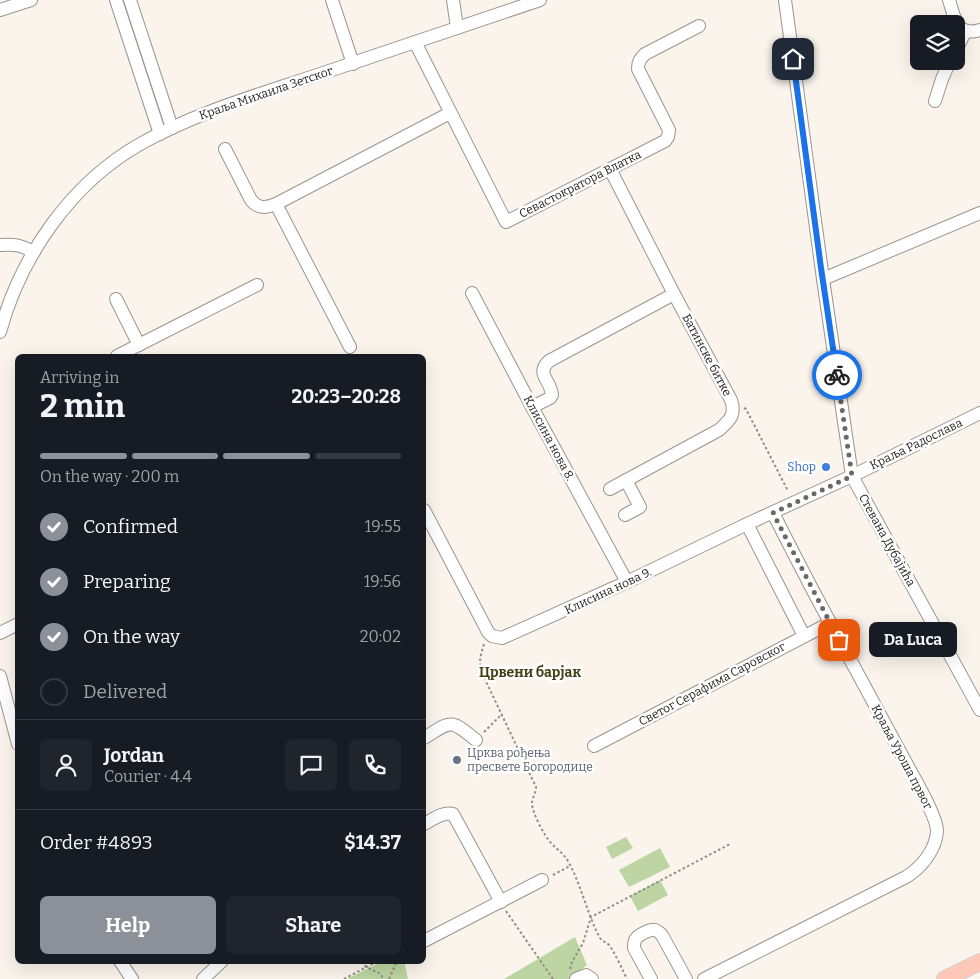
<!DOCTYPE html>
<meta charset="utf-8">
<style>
:root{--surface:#171b24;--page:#20242c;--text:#f1f3f6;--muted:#9ea1a6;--line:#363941;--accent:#8c9099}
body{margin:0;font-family:Bitter,serif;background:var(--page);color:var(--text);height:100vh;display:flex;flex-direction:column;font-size:19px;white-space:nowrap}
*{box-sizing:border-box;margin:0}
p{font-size:16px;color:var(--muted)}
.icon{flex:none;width:28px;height:28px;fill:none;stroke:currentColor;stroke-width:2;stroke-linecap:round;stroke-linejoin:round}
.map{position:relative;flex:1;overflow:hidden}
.panel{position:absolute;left:15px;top:354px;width:411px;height:610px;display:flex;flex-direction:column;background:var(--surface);border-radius:8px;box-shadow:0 5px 20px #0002}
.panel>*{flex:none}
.controls{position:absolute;left:910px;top:15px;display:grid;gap:10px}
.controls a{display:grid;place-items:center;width:55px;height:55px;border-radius:8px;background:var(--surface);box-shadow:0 5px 20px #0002;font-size:25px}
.pin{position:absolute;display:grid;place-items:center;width:42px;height:42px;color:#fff;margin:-21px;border-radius:10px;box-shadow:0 2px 8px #0006}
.courier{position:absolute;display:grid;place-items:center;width:50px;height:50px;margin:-25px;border:4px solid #1a73e8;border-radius:50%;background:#fff;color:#222;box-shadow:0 1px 6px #0007}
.bubble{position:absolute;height:35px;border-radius:8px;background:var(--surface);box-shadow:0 5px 20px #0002;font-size:16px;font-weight:700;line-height:35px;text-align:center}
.headline em{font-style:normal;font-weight:700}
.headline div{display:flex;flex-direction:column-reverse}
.headline{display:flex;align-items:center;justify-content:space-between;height:85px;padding:0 25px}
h1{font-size:32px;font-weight:700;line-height:38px}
.bar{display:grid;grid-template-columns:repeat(4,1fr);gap:8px 5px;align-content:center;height:60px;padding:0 25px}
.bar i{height:6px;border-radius:4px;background:var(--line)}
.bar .current{background:var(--accent)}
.bar p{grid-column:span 4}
.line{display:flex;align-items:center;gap:12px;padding:0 25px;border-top:1px solid var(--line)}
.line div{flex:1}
.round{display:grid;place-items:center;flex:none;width:52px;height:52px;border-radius:8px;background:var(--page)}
ol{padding:0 25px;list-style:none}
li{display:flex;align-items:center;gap:15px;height:55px}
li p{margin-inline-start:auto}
li .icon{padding:5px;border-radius:50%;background:var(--accent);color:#fff;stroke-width:4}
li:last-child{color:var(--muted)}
li i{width:28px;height:28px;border:2px solid var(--line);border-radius:50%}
.action{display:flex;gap:10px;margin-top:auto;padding:10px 25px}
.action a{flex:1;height:58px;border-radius:8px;background:var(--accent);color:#fff;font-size:20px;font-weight:700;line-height:58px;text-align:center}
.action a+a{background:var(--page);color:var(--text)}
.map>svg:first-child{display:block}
</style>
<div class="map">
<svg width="980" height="979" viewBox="0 0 980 979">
<rect width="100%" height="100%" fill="#faf4ec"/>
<!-- green -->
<g fill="#bcd5a2">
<path d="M626,837L633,848L612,859L606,847Z"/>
<path d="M660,848L670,867L629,887L619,870Z"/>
<path d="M660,880L668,895L638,911L630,896Z"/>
<path d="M575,937L587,965L570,979H504Z"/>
<path d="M383,961H404L408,979H347Z"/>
</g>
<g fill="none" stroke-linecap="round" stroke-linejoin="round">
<defs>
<g id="minor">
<path d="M116,0L160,134"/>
<path d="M130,0L172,128"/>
<path d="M332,0L353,64"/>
<path d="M453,0L457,28"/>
<path d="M785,0L823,279L852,476L980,710"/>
<path d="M949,0C955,18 956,37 980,30"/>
<path d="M0,10L31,0"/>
<path d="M415,42L506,222L665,141L668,137L669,130L638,69C638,62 640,59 645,54L699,26"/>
<path d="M956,50L965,32"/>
<path d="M935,101L942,79L950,61"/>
<path d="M225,149L251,200C258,209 266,208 276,204L450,113"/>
<path d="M276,204L350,347"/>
<path d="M0,245C16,244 20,245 34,252"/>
<path d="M823,279L980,213"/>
<path d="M472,293L532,407L627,582"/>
<path d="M116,299L139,345"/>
<path d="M0,332C21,255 72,182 142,143C201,110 268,92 332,70C402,47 471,23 540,0"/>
<path d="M117,356L257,285"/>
<path d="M532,407L550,398L552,395C551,380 535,374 549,361L674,294"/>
<path d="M610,489L719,430C730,420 736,415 731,400L674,294L610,169"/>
<path d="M424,510L488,632L492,636L502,638L627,582L747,524L852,476L980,413"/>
<path d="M625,515L640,507L626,480"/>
<path d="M747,524L804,636"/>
<path d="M0,633L18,624"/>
<path d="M0,676L18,744"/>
<path d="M424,738C452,721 449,718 476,740"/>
<path d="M594,746L830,623"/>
<path d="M424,824C432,820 443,811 453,814L501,902"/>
<path d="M424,941L542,880"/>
<path d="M120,961L132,979"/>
<path d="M203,979L222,961"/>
<path d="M576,979L586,975L592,979"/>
<path d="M651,979L634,948C634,945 634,943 635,940C638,935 652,927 657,931C659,932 662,935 663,937L686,979"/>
<path d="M704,979L906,877C921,868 936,850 937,831C937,815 912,775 904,759C880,714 855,669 831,624C811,588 792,550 773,513"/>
</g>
<path id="major" d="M945,979L980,962"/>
</defs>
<!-- minor casing -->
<use href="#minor" stroke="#9b958e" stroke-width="14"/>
<!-- major casing -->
<use href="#major" stroke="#d2d2d1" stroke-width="18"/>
<!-- path -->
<g stroke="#918d87" stroke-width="2" stroke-dasharray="2.5 2.5" stroke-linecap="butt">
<path d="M744,408L746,409L788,491"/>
<path d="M484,644C481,654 478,662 482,673L536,787C536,792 533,797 532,802C531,811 545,837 551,843C558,851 564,853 569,863C582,887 587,914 600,938C603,942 606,942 609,945C614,951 623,971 627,979"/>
<path d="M484,732L502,714"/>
<path d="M553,875L570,866"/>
<path d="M506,911L553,979"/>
<path d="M362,961L366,967L381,974L383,979"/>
<path d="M570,969L572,962L583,943L591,917L730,844"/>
<path d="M344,979L378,961"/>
<path d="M389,979L397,961"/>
</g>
<!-- minor -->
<use href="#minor" stroke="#fff" stroke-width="12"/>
<!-- major -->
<use href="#major" stroke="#fec7b8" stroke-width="16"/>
</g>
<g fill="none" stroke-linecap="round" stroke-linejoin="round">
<!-- done -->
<path stroke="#6c6964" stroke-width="5" stroke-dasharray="0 9" d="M837,375L852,476L773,513L839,640"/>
<!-- route -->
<path stroke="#1a73e8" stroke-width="6" d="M793,59L821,268L837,375"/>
</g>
<!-- markers -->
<circle fill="#3f7fe0" stroke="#fff" stroke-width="2" cx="826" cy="467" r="5"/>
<circle fill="#6b7280" stroke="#fff" stroke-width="2" cx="457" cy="760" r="5"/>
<g text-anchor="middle" stroke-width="5" stroke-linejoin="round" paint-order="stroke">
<!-- street labels -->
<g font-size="12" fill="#201e1b" stroke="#fff">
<text transform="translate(266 93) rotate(-19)" y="4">Краља Михаила Зетског</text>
<text transform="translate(580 184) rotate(-27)" y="4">Севастократора Влатка</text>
<text transform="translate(707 355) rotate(62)" y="4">Батинске битке</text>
<text transform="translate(549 438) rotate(62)" y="4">Клисина нова 8.</text>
<text transform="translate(916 444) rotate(-26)" y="4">Краља Радослава</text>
<text transform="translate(887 540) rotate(61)" y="4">Стевана Дубајића</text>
<text transform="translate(608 591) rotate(-25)" y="4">Клисина нова 9.</text>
<text transform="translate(712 684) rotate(-28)" y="4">Светог Серафима Саровског</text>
<text transform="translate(902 757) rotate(62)" y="4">Краља Уроша првог</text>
</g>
<!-- shop labels -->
<g font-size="12" fill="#366cbe" stroke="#fff" text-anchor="end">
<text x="816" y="471">Shop</text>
</g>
<!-- worship labels -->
<g font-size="12" fill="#5b616d" stroke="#fff" text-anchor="start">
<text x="467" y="757">Црква рођења<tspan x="467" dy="14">пресвете Богородице</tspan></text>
</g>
<!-- neighbourhood labels -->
<g font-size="14" font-weight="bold" fill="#433f16" stroke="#fff">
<text x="530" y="677">Црвени барјак</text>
</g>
</g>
</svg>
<div class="controls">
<a><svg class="icon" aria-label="layers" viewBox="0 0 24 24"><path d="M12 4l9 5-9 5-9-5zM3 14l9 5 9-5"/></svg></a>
</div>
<div class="pin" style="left:839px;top:640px;background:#ea580c"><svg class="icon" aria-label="bag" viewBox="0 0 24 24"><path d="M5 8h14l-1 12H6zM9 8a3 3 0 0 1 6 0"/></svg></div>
<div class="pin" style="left:793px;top:59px;background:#1f2937"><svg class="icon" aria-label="home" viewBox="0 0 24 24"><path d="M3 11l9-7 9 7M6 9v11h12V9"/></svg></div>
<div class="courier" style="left:837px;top:375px"><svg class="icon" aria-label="bike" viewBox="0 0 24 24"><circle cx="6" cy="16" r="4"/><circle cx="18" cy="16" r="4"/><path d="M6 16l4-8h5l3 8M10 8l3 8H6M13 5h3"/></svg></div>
<div class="bubble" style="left:869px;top:622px;width:88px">Da Luca</div>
<section class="panel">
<div class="headline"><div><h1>2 min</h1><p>Arriving in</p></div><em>20:23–20:28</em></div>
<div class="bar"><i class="current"></i><i class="current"></i><i class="current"></i><i></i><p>On the way · 200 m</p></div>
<ol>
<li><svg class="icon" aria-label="check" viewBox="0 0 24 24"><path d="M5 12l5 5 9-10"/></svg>Confirmed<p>19:55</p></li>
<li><svg class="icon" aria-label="check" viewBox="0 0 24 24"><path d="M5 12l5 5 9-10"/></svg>Preparing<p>19:56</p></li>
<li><svg class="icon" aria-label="check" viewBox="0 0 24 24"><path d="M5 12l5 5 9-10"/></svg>On the way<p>20:02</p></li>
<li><i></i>Delivered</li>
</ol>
<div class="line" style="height:90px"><a class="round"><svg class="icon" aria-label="person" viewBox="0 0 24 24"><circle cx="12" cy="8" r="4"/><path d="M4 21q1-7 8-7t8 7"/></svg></a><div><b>Jordan</b><p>Courier · 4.4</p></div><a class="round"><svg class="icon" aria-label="chat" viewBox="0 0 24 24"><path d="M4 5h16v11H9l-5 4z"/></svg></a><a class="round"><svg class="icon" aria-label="phone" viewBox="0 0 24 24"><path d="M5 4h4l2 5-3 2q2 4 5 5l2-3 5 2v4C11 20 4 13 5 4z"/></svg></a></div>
<div class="line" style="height:65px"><div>Order #4893</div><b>$14.37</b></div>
<div class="action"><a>Help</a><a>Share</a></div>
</section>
</div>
